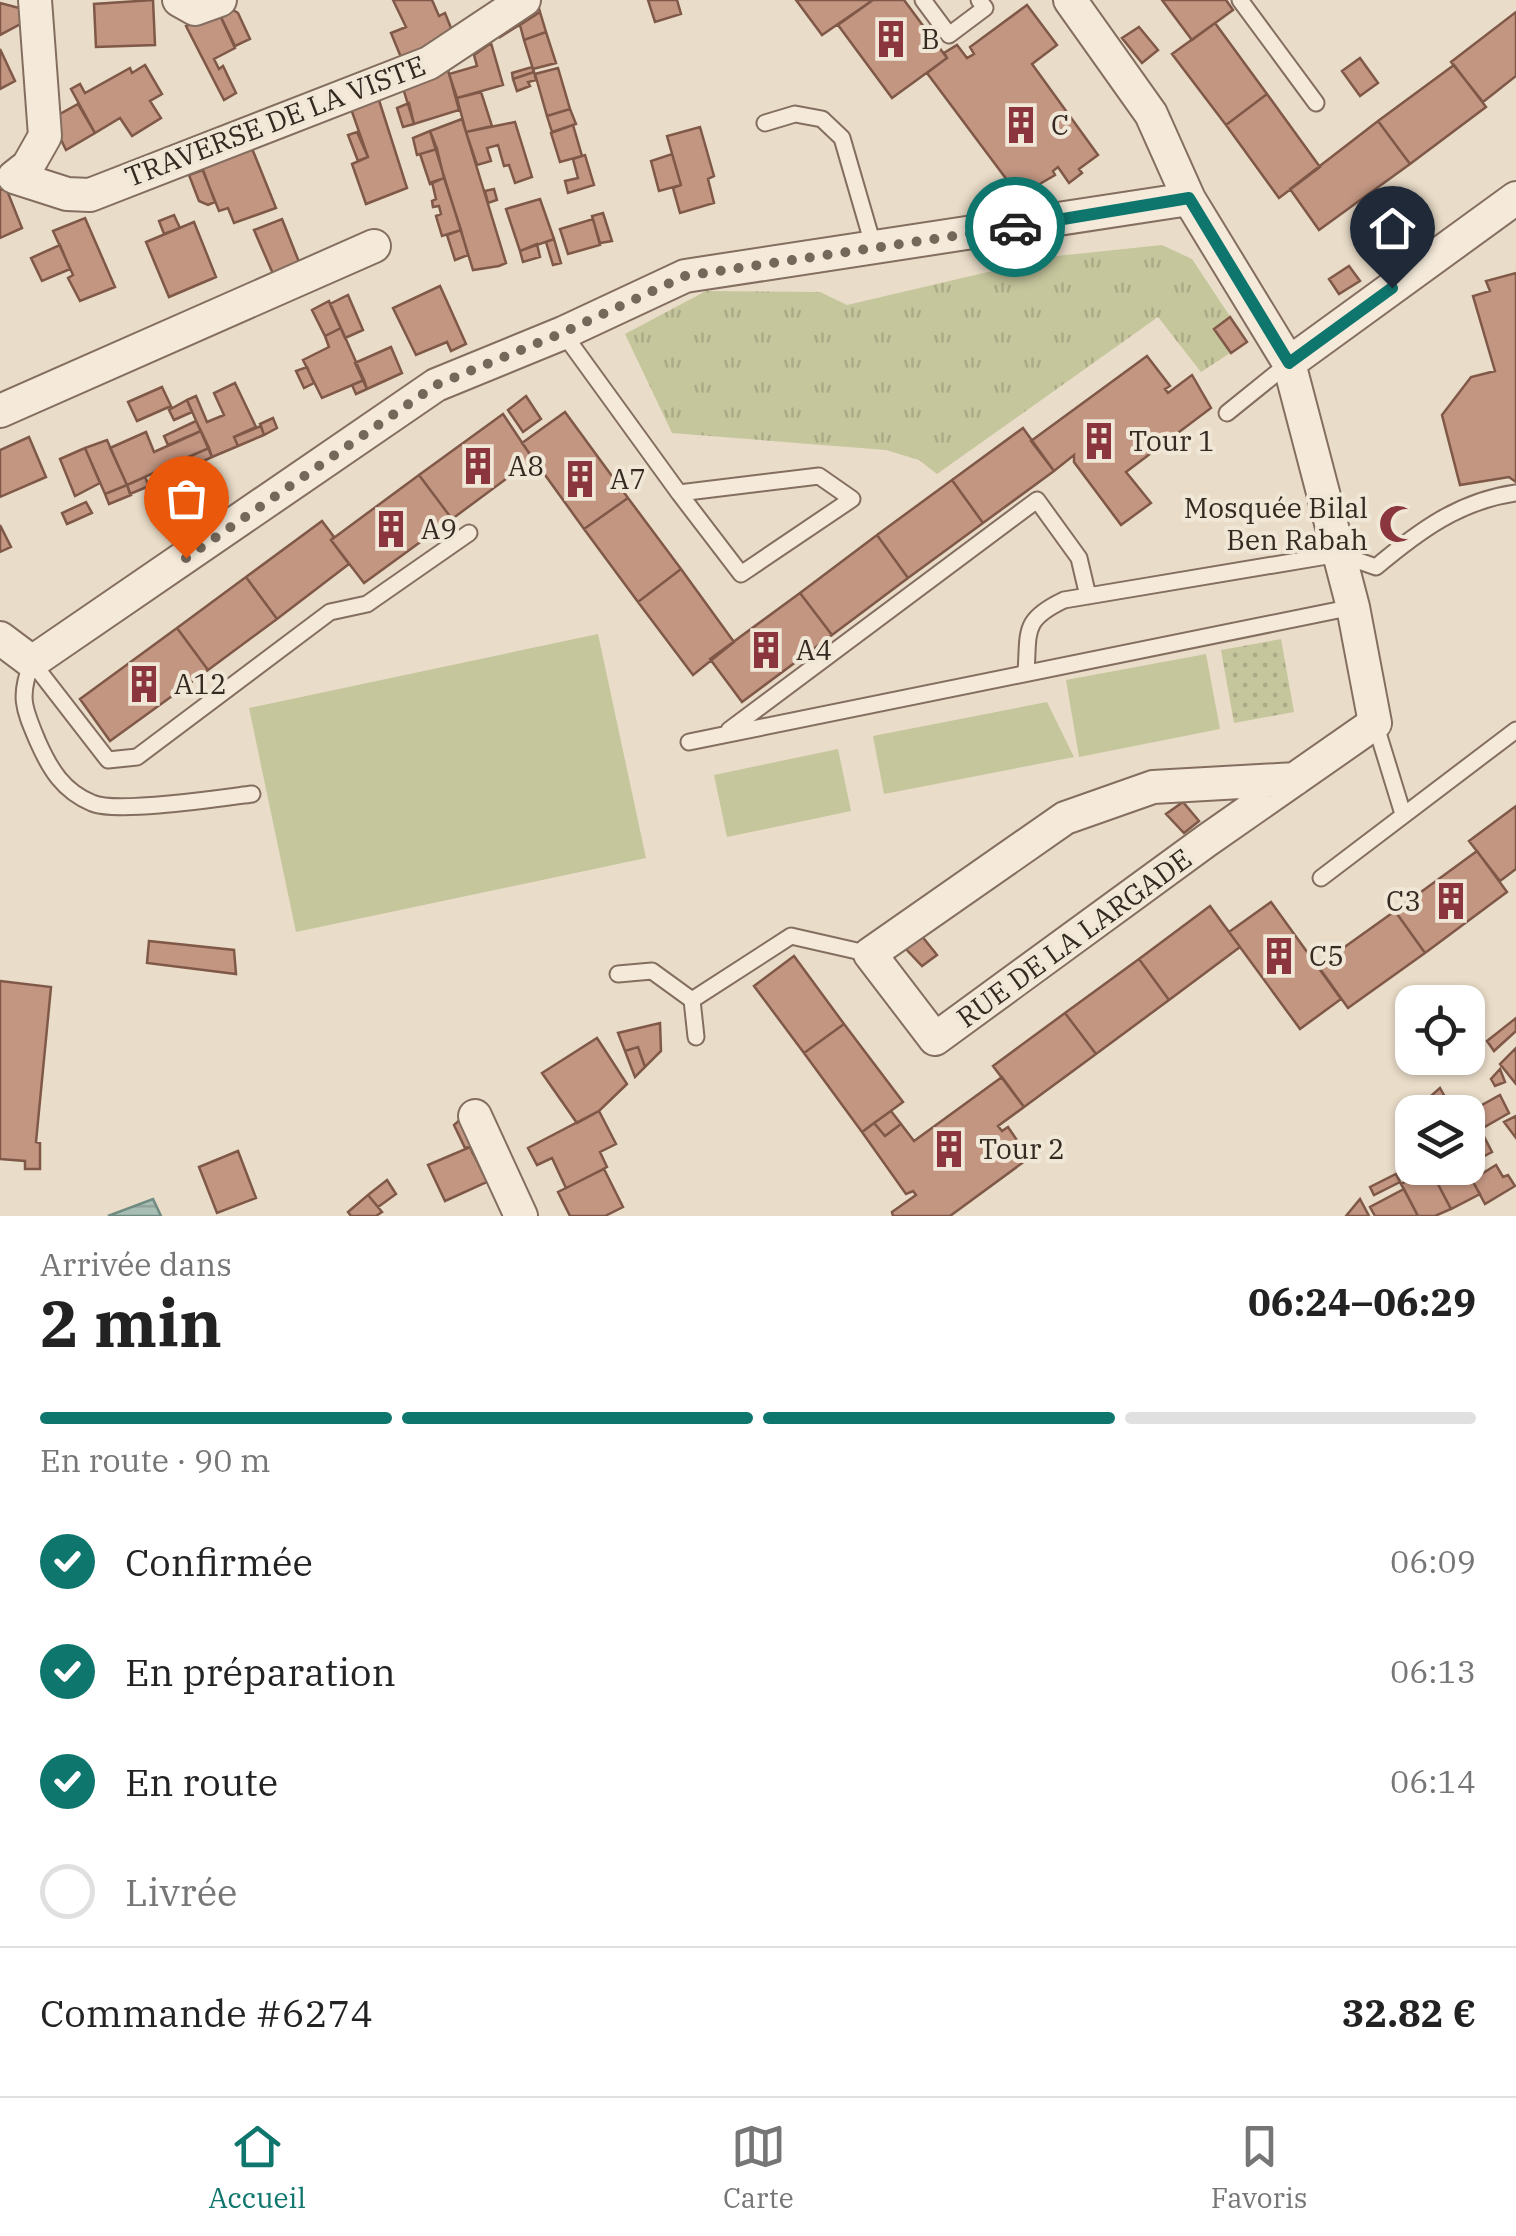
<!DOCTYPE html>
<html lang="fr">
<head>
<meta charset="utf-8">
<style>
	:root { --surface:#fff; --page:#f2f2f2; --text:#222; --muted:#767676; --line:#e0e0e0; --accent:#0f766e }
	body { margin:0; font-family:"IBM Plex Serif",serif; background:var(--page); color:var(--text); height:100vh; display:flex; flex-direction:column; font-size:38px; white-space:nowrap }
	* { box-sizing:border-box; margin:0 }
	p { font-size:32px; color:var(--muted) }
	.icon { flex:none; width:55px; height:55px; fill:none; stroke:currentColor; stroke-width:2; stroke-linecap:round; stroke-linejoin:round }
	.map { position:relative; height:1216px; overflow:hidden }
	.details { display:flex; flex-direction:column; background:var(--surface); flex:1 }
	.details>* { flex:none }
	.controls { position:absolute; left:1395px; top:985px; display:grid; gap:20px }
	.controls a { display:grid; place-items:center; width:90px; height:90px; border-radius:20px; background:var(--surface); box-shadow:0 2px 8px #0004; font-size:50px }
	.pin { position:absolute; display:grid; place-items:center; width:85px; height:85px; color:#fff; margin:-102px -42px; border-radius:50% 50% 50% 0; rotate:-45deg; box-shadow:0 0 10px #0007 }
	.pin .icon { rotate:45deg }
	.courier { position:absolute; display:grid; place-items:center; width:100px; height:100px; margin:-50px; border:8px solid #0f766e; border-radius:50%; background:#fff; color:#222; box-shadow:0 2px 12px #0007 }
	.head em { font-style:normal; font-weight:700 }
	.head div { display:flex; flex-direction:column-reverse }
	.head { display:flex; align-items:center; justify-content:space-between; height:170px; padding:0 40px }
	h1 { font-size:65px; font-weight:700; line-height:75px }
	.bar { display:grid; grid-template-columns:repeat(4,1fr); gap:15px 10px; align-content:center; height:120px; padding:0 40px }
	.bar i { height:12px; border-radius:8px; background:var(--line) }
	.bar .active { background:var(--accent) }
	.bar p { grid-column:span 4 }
	.line { display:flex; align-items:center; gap:25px; padding:0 40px; border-top:2px solid var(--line) }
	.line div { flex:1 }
	ol { padding:0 40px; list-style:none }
	li { display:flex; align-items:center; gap:30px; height:110px }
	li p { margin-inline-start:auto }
	li .icon { padding:10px; border-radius:50%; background:var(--accent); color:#fff; stroke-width:4 }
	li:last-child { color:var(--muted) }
	li i { width:55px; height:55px; border:5px solid var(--line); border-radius:50% }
	.tab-bar { display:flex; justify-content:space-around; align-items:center; height:140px; border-top:2px solid var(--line); background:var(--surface); font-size:28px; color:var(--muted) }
	.tab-bar a { display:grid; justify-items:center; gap:5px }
	.tab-bar .active { color:var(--accent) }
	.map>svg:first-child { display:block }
	.grass { fill:url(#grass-tufts) }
	.park { fill:url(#park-dots) }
	.pitch { fill:#c6c69d }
	.water { fill:url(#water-rules); stroke:#708b81; stroke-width:2.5 }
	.building { fill:#c39682; stroke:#7f5848; stroke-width:2.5 }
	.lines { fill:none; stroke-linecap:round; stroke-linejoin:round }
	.lane-casing { stroke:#836e5f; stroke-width:19 }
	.street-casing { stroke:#836e5f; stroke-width:36 }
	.lane { stroke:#f5eada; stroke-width:15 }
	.street { stroke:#f5eada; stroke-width:32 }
	.done { stroke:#74685b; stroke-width:10; stroke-dasharray:0 18 }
	.route { stroke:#0f766e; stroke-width:12 }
	.labels { text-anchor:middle; stroke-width:8; stroke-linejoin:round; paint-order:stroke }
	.poi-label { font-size:28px; fill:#352921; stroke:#f1e7d6; text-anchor:start }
	.street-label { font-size:28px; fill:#352921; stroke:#f1e7d6 }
</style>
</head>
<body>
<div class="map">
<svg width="1516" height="1216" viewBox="0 0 1516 1216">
	<defs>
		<pattern id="grass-tufts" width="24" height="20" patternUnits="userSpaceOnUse" patternTransform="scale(2.5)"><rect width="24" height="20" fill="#c6c69d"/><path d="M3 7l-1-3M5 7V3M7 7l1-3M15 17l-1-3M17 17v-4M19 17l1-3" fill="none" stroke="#abaa87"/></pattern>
		<pattern id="park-dots" width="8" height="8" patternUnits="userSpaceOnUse" patternTransform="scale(2.5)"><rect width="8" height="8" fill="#c6c69d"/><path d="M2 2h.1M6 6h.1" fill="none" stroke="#abaa87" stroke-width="1.8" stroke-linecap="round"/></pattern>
		<pattern id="water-rules" width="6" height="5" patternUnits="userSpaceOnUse" patternTransform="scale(2.5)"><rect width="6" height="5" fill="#a8beb5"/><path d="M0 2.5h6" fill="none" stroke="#91a39b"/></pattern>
	</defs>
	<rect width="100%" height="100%" fill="#e9dcc8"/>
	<path class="grass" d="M1162 245 1192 259 1247 342 1201 372 1158 317 937 474 919 460 886 450 672 433 625 334 706 291 820 292 847 305 1057 256Z"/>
	<path class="park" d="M1281 639 1294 712 1234 723 1221 650Z"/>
	<path class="pitch" d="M598 634 646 858 296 932 249 708Z
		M1206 654 1220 729 1079 757 1066 680Z
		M1047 702 1074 757 884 794 873 736Z
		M838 749 851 811 727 837 714 775Z"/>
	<path class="water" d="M153 1199 161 1216H108Z"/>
	<path class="building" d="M153 0 155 45 96 47 94 4Z
		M393 0H432L439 16 445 13 455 38 405 67 391 33 406 27Z
		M648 0H677L681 14 655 22Z
		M796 0H873L822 35Z
		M873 0H904L947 58 892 98 838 25Z
		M1162 0H1226L1233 10 1192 40Z
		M537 2 540 12 500 37 497 28Z
		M0 3 23 9 28 20 0 35Z
		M1027 5 1057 45 1032 64 1098 155 1079 169 1082 173 1069 183 1058 167 1053 171 1055 175 1019 196 927 73 947 58 944 53 957 45 967 58 974 54 970 47Z
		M227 6 238 13 250 39 235 46 218 11Z
		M218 11 235 48 214 59 219 69 223 66 236 93 224 100 186 26Z
		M540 12 546 32 524 40 520 25Z
		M1516 12V76L1483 102 1451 62Z
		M1215 23 1267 94 1226 125 1172 54Z
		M1139 27 1158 50 1142 63 1122 38Z
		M546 32 556 63 533 69 524 40Z
		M491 43 503 85 457 98 449 74 477 66 474 55Z
		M0 49 15 81 0 89Z
		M1360 58 1378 83 1360 96 1342 71Z
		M145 65 162 94 150 101 161 118 132 136 120 118 95 133 71 89 80 84 85 93 130 68 132 73Z
		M1454 65 1486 107 1410 164 1378 121Z
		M447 66 459 110 414 124 403 88Z
		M532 67 534 72 513 79 512 73Z
		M558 68 570 109 547 116 535 74Z
		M534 72 536 80 528 82 530 86 517 91 513 79Z
		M481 92 492 126 466 132 457 98Z
		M1267 94 1320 167 1279 198 1226 125Z
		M378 97 407 188 366 204 352 164 368 157 350 106Z
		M409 103 414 124 403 127 397 108Z
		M78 104 95 133 66 150 51 119Z
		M570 109 576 124 552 132 547 116Z
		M462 119 506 263 499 266 473 270 430 131Z
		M1378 121 1410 164 1319 230 1290 189Z
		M515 122 532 177 515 183 509 165 504 166 498 145 487 148 491 161 477 165 466 132Z
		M573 125 582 156 560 162 551 133Z
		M700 127 714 176 708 179 714 203 680 213 673 188 681 185 667 136Z
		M430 131 437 149 417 155 413 138Z
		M357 132 368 157 358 161 348 135Z
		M251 146 276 208 234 223 228 208 219 211 201 166Z
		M437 149 444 178 430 184 420 154Z
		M672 154 681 185 659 191 651 161Z
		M585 155 594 185 568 193 565 181 578 178 573 159Z
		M203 170 215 202 208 205 199 201 189 175Z
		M444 178 461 230 442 236 436 216 441 214 439 206 433 207 432 201 436 199 432 182Z
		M6 188 22 228 0 238V190Z
		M494 189 497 200 488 203 485 191Z
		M540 199 554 239 520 251 506 209Z
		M603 213 612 241 600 243 592 216Z
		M174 215 180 228 164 234 159 221Z
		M85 218 115 287 80 301 68 278 73 275 53 231Z
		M282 219 303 272 277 283 254 230Z
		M593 219 600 245 568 254 560 229Z
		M194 222 216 277 169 297 146 242Z
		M461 230 468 255 455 260 447 235Z
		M554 239 561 263 553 265 546 242Z
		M537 244 540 257 523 262 520 251Z
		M60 245 70 269 42 281 31 258Z
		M1349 266 1360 281 1339 294 1329 279Z
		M1516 273V482L1509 477 1460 485 1442 415 1471 377 1495 371 1473 296 1490 291 1486 281Z
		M440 286 466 344 451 351 447 342 416 355 393 308Z
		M348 295 363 330 345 338 330 304Z
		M329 301 341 328 325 336 312 310Z
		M1230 317 1247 342 1231 353 1214 329Z
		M341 328 364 380 322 398 303 360 329 347 325 336Z
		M391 347 402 373 367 389 355 363Z
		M1147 356 1170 386 1165 389 1168 393 1192 375 1211 408 1126 472 1151 503 1121 525 1074 462V455L1054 471 1031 441Z
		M307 367 314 383 304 388 296 371Z
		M364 380 367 389 356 394 352 385Z
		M235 383 256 427 234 437 238 446 212 457 187 400 196 396 207 422 224 415 214 393Z
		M162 387 171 406 137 421 128 402Z
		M526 396 541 419 523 432 508 410Z
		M187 400 192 412 174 420 169 410Z
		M565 412 628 498 584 529 522 443Z
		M503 414 533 459 452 519 419 475Z
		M273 418 277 428 264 435 260 424Z
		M196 421 201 431 168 445 164 436Z
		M261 426 264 435 238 446 234 437Z
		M1023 428 1054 471 983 523 952 480Z
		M201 431 209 448 127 485 110 448 146 432 154 452Z
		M29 437 46 477 0 497V450Z
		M107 440 127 485 105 494 85 448Z
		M85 448 100 483 75 496 60 459Z
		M209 448 212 457 176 474 172 464Z
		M419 475 452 519 364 583 331 540Z
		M145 477 149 486 130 494 127 485Z
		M952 480 983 523 908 578 877 535Z
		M127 485 131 495 109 504 105 494Z
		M628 498 681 569 638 602 584 529Z
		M86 502 92 513 67 524 62 513Z
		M322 521 334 537 331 540 349 564 277 619 246 577Z
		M0 525 11 547 0 552Z
		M877 535 908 578 832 635 800 593Z
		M681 569 734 642 693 675 638 602Z
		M246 577 277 619 208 670 177 628Z
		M800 593 832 635 742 702 710 659Z
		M177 628 208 670 110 741 80 699Z
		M1183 802 1199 821 1184 833 1166 814Z
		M1516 806V869L1500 881 1469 841Z
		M1477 851 1507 892 1425 953 1395 911Z
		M1271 902 1341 999 1300 1029 1229 932Z
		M1210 906 1240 947 1169 1000 1139 959Z
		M1395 911 1425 953 1348 1008 1318 966Z
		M921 935 937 955 922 966 904 947Z
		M149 941 234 950 236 974 147 963Z
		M794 956 844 1024 804 1053 754 986Z
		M1139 959 1169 1000 1096 1054 1065 1013Z
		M0 981 51 987 36 1142 40 1143V1169H25V1161L0 1159Z
		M1065 1013 1096 1054 1024 1107 993 1066Z
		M1516 1018V1031L1494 1051 1487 1041Z
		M660 1023 661 1051 645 1067 638 1047 625 1051 618 1033Z
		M844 1024 903 1102 862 1132 804 1053Z
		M597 1038 627 1084 599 1111 577 1123 542 1073Z
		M638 1047 645 1067 635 1077 625 1051Z
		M1516 1048V1084L1500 1064Z
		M1500 1069 1505 1082 1495 1086 1491 1079Z
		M1002 1077 1024 1107 998 1126 1002 1131 1008 1127 1029 1158 950 1216H893L892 1212 916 1195 913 1191 906 1194 862 1132 874 1123 885 1136 901 1124 914 1141Z
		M1440 1088 1453 1111 1454 1112H1441L1432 1095Z
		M1500 1095 1509 1113 1481 1129 1471 1111Z
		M1467 1104 1492 1152 1469 1164 1468 1112 1453 1111Z
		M599 1111 616 1144 600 1152 607 1167 566 1188 552 1158 537 1165 528 1148Z
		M891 1111 901 1124 885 1136 874 1123Z
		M1516 1116V1138L1504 1122Z
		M462 1118 483 1150 473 1154 470 1147 465 1148 454 1125Z
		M470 1147 487 1182 445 1201 428 1165Z
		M238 1151 256 1198 217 1213 199 1167Z
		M1496 1165 1503 1177 1508 1175 1515 1186 1485 1204 1472 1180Z
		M1465 1168 1480 1194 1451 1209 1430 1169Z
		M604 1169 623 1207 605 1216H570L558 1192Z
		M1430 1169 1451 1209 1435 1216H1418L1401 1184Z
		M1396 1174 1400 1182 1374 1195 1370 1187Z
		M387 1180 396 1194 378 1207 368 1195Z
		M1404 1189 1418 1216H1375L1370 1207Z
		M368 1195 382 1212 376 1216H351L348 1212Z
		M1360 1199 1369 1216H1346Z"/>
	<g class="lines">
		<g class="lane-casing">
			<path id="lane" d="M923 0 949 35 985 8 979 0
				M1240 0 1316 103
				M765 123 795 114 822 119 842 138 874 248
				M563 333 679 493 819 476 852 499 741 574 679 493
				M1227 413 1289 363
				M1026 672C1029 631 1022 620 1064 600L1339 554 1376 567C1419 531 1459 501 1516 493
				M1375 723 1403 814
				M729 730 1037 500 1079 558 1088 596
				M689 742 1353 607
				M252 794C221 798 116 814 92 803 63 791 50 769 38 742 24 709 18 697 32 662L108 760 137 757 330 612 367 604 469 533
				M1321 878 1516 730
				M618 974 652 971 692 1000
				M696 1037 692 1000 791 936 870 954"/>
		</g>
		<g class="street-casing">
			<path id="street" d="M35 0 45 136 28 166 14 177 67 194 90 195 429 63 524 0
				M179 0 195 9 220 0
				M1070 0 1151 114 1189 199 1289 363 1353 607 1375 723 1206 841 935 1039 870 954 1065 818 1153 787 1295 779
				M1289 363 1516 198
				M0 411 374 246
				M0 638 32 662 436 385 563 333 685 276 1189 199
				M475 1116 521 1216"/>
		</g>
		<use href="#lane" class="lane"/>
		<use href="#street" class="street"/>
	</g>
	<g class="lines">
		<path class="done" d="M186 558 436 385 562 333 685 276 1015 227"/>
		<path class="route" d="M1015 227 1189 198 1289 363 1392 288"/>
	</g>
	<defs>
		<g id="building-bare" transform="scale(3)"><path d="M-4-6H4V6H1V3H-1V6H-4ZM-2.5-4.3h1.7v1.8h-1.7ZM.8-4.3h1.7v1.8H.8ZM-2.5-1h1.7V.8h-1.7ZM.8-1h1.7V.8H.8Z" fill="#8b363f" stroke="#f1e7d6" stroke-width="2.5" paint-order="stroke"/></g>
		<g id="mosque-bare" transform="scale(3)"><path d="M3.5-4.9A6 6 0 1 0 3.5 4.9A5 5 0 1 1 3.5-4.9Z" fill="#8b363f" stroke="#f1e7d6" stroke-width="2.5" paint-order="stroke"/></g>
	</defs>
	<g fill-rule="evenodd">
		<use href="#building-bare" x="891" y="39"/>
		<use href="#building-bare" x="1021" y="125"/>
		<use href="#building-bare" x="1099" y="441"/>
		<use href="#building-bare" x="478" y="466"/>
		<use href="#building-bare" x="580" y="479"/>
		<use href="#mosque-bare" x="1398" y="524"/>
		<use href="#building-bare" x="391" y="529"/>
		<use href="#building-bare" x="766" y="650"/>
		<use href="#building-bare" x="144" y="684"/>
		<use href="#building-bare" x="1451" y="901"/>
		<use href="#building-bare" x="1279" y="956"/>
		<use href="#building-bare" x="949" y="1149"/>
	</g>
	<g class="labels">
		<g class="poi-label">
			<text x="921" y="49">B</text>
			<text x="1051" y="135">C</text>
			<text x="1129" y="451">Tour 1</text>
			<text x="508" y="476">A8</text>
			<text x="610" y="489">A7</text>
			<text x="1368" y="518" text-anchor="end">Mosquée Bilal<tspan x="1368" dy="32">Ben Rabah</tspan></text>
			<text x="421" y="539">A9</text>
			<text x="796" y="660">A4</text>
			<text x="174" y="694">A12</text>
			<text x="1421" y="911" text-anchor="end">C3</text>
			<text x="1309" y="966">C5</text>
			<text x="979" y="1159">Tour 2</text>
		</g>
		<g class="street-label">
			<text transform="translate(275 121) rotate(-21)" y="10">TRAVERSE DE LA VISTE</text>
			<text transform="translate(1074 938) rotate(-36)" y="10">RUE DE LA LARGADE</text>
		</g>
	</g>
</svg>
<div class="controls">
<a><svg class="icon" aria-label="locate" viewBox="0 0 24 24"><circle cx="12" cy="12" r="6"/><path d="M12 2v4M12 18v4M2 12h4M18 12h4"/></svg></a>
<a><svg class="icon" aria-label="layers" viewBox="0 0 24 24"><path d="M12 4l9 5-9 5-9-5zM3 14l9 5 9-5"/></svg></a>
</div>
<div class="pin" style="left:186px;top:558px;background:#ea580c"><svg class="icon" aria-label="bag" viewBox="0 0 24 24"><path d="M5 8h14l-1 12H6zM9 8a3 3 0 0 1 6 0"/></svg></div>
<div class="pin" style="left:1392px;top:288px;background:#1f2937"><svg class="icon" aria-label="home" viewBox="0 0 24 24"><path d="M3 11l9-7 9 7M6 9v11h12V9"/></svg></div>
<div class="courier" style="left:1015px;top:227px"><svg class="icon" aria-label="car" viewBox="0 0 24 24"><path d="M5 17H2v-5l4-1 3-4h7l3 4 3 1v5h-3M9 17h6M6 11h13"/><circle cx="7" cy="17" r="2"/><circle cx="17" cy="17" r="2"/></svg></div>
</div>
<section class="details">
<div class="head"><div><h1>2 min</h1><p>Arrivée dans</p></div><em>06:24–06:29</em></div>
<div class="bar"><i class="active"></i><i class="active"></i><i class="active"></i><i></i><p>En route · 90 m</p></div>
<ol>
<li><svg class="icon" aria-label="check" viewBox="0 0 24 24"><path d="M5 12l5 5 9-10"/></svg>Confirmée<p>06:09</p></li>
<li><svg class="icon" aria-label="check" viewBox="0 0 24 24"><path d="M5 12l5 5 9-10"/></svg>En préparation<p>06:13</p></li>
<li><svg class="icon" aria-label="check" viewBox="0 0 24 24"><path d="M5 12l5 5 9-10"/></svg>En route<p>06:14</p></li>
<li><i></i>Livrée</li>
</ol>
<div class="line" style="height:130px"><div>Commande #6274</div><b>32.82 €</b></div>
</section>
<nav class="tab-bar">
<a class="active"><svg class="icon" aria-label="home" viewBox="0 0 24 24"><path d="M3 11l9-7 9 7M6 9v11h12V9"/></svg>Accueil</a>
<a><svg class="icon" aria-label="map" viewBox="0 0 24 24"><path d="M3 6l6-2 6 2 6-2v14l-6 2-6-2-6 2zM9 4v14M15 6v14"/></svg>Carte</a>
<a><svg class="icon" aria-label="saved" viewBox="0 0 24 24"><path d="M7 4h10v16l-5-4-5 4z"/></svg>Favoris</a>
</nav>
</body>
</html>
